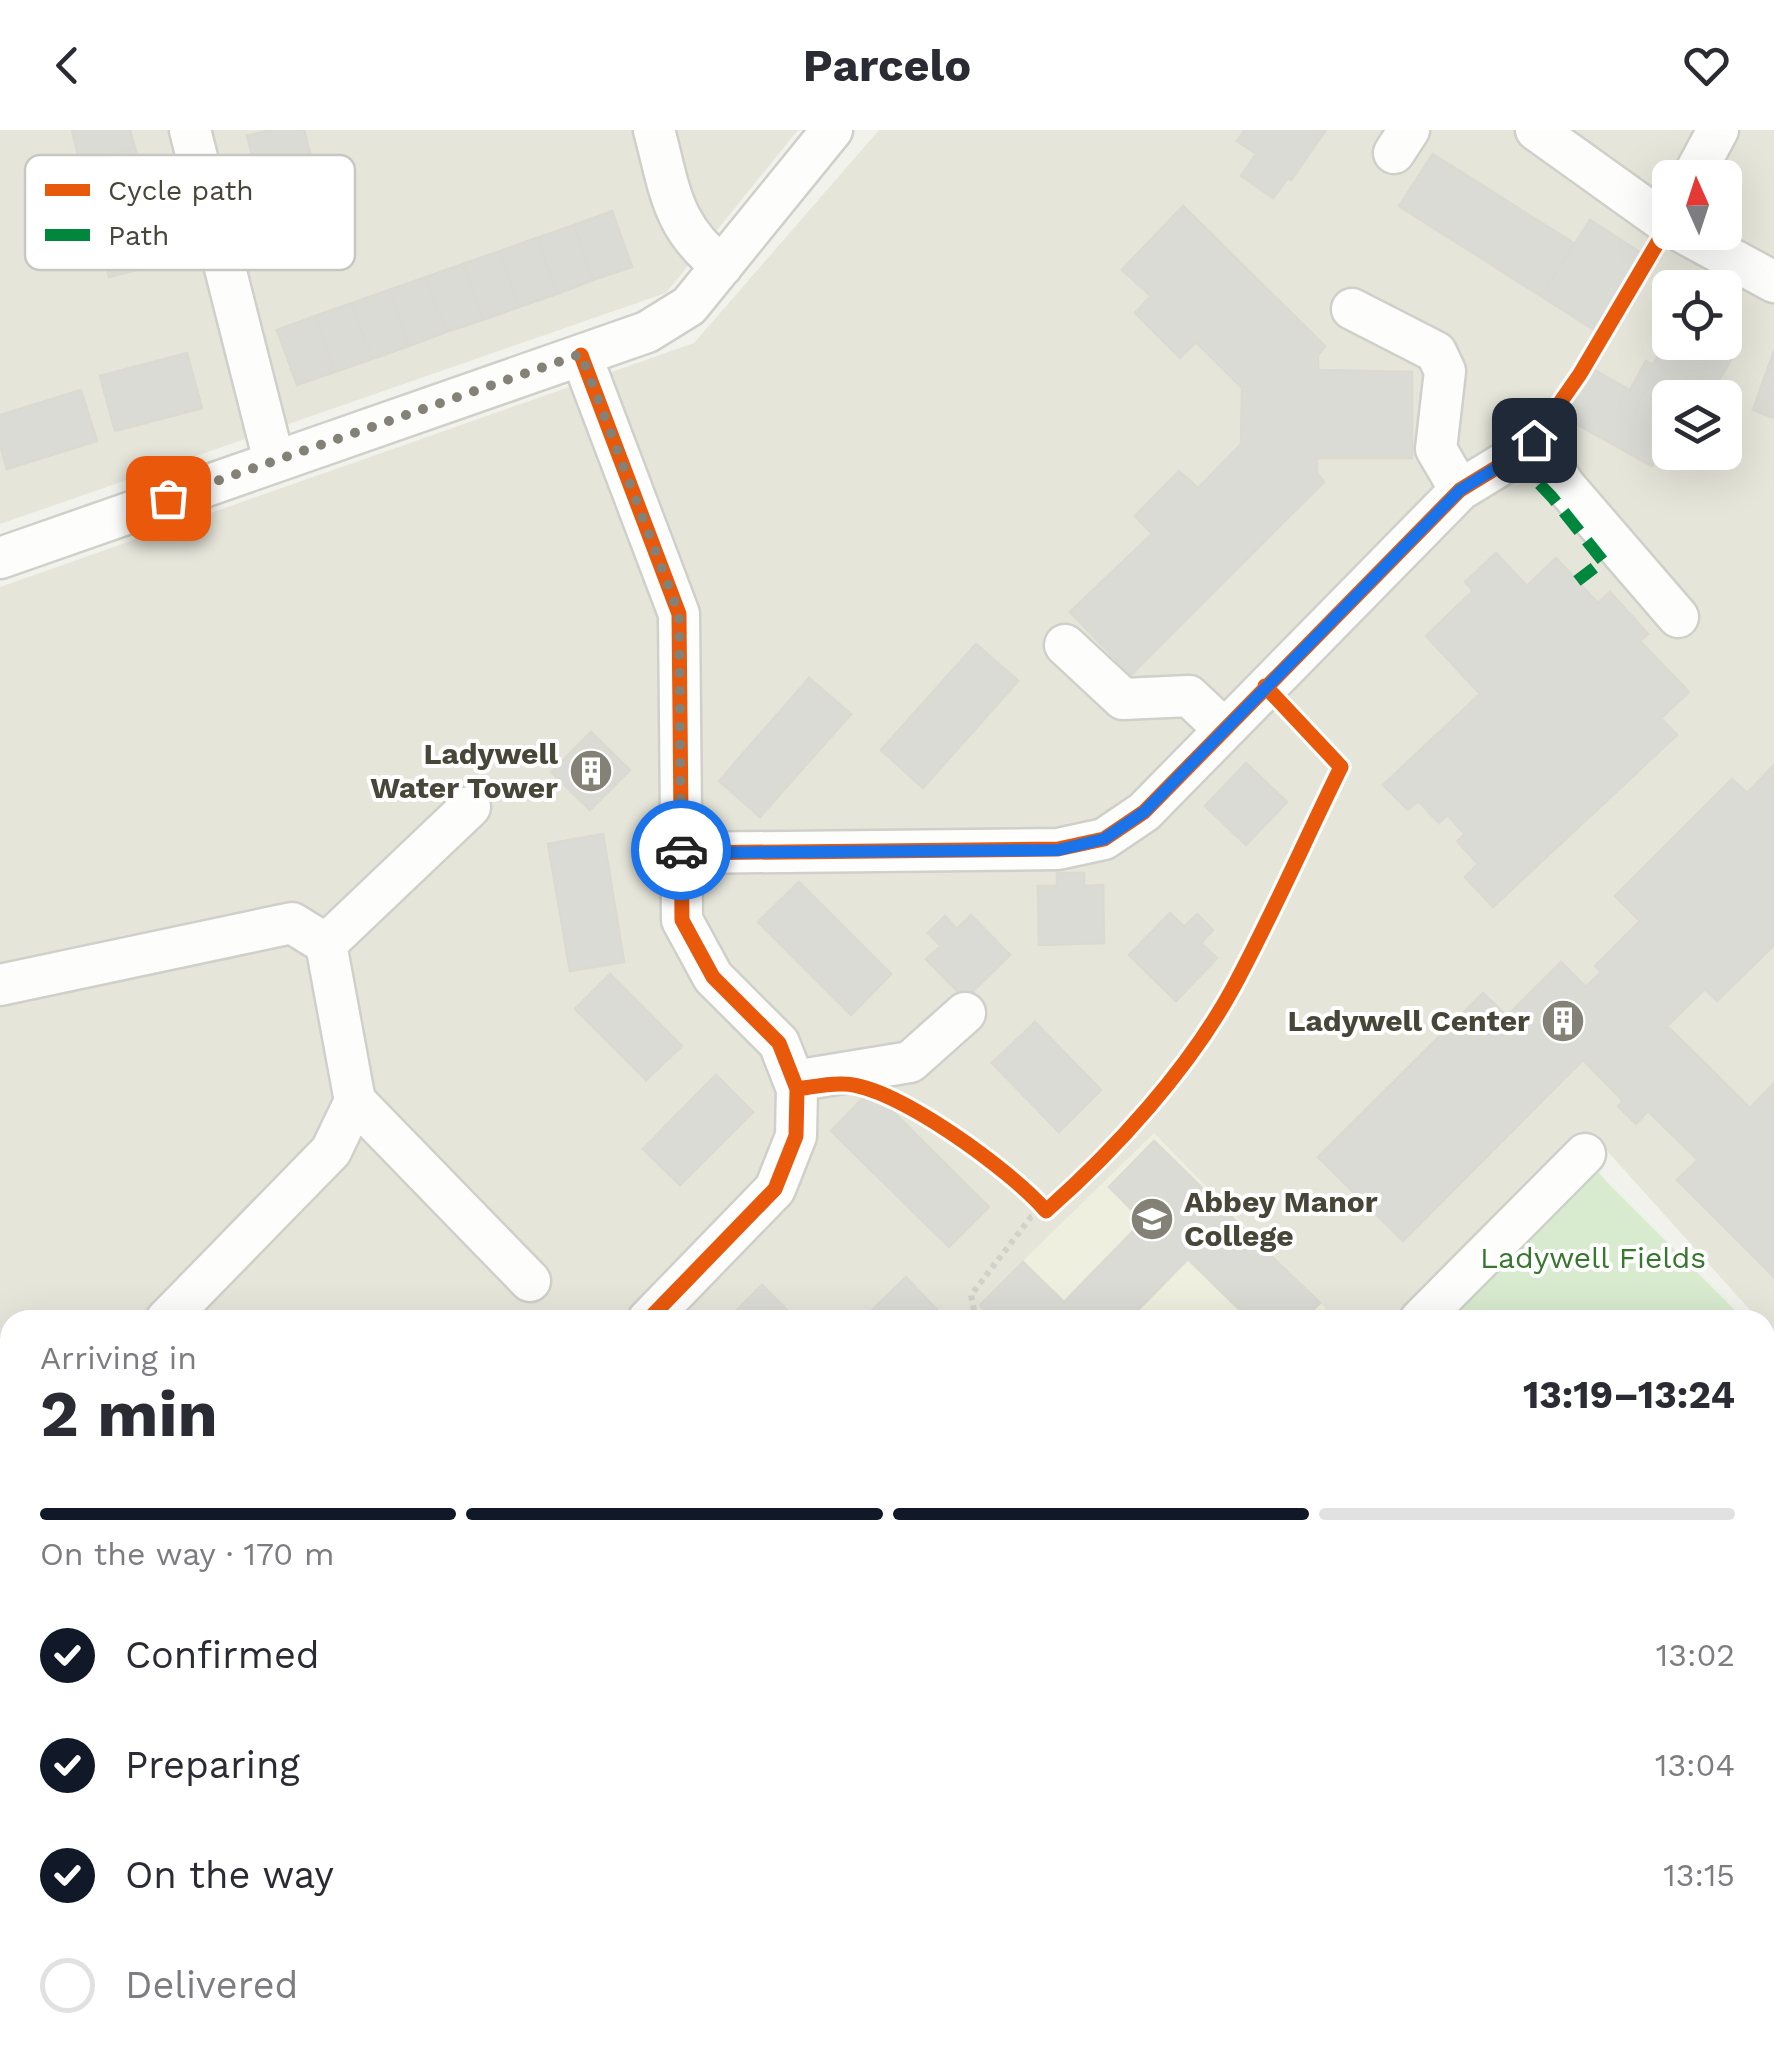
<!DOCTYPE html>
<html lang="en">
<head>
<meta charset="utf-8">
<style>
	:root { --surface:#fff; --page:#f7f7f7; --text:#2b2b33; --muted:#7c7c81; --line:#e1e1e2; --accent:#111827 }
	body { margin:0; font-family:"Work Sans",sans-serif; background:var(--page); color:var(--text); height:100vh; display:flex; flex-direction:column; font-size:38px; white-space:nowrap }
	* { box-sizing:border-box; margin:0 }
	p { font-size:32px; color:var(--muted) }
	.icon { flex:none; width:55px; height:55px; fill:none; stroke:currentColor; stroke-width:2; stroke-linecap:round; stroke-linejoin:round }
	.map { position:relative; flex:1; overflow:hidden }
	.sheet { position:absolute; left:0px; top:1180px; width:1775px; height:752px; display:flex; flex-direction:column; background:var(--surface); border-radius:30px 30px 0 0; box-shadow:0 10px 40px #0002 }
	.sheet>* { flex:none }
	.needle { width:65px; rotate:357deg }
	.controls { position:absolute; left:1652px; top:30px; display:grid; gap:20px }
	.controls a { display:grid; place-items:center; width:90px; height:90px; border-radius:15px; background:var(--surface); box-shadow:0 10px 40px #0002; font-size:50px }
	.pin { position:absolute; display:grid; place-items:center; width:85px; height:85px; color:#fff; margin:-42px; border-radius:20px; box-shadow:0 5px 15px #0006 }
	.courier { position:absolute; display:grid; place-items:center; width:100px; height:100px; margin:-50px; border:8px solid #1a73e8; border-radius:50%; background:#fff; color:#222; box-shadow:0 2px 12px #0007 }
	.overview em { font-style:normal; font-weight:700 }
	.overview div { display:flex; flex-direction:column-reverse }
	.overview { display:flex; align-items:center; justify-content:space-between; height:170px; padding:0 40px }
	h1 { font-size:65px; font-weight:700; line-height:75px }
	.bar { display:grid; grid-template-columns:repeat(4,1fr); gap:15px 10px; align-content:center; height:120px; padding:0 40px }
	.bar i { height:12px; border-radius:8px; background:var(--line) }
	.bar .current { background:var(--accent) }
	.bar p { grid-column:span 4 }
	ol { padding:0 40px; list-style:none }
	li { display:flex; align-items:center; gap:30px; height:110px }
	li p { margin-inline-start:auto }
	li .icon { padding:10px; border-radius:50%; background:var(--accent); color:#fff; stroke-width:4 }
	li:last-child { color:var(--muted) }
	li i { width:55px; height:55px; border:5px solid var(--line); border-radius:50% }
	header { display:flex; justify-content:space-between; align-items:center; height:130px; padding:0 40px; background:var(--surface); font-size:45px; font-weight:700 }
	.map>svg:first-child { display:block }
	.residential { fill:#e5e5da; fill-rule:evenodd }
	.education { fill:#efefdf }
	.green { fill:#d8ebce }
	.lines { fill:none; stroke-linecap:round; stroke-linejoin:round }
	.river { stroke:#c0cfed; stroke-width:72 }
	.building { fill:#dbdbd5; stroke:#dad9d2; stroke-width:2.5 }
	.minor-casing { stroke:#d0d0ca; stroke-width:45 }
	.path { stroke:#d2d2cb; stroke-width:6; stroke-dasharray:5 5; stroke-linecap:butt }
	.minor { stroke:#fdfdfc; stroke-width:40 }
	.quiet { stroke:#00873e; stroke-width:12; stroke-dasharray:25 12; stroke-linecap:butt }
	.cycleway-casing { stroke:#fff; stroke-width:21 }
	.cycleway { stroke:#e8590c; stroke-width:15 }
	.done { stroke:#848277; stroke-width:10; stroke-dasharray:0 18 }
	.route { stroke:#1a73e8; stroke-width:12 }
	.labels { text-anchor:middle; stroke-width:8; stroke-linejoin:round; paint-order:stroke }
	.poi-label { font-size:30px; font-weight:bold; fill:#484638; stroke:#fff; text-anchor:end }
	.park-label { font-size:30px; fill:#37772e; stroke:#fff }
	.key { fill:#fff; stroke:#c8c8c3; stroke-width:2.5 }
	.key-label { font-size:28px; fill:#484638 }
</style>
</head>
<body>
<header><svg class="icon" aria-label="back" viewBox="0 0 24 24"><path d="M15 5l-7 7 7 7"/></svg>Parcelo<svg class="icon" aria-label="heart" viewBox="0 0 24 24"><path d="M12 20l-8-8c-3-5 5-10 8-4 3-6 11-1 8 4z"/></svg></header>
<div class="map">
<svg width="1774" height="1931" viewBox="0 0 1774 1931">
	<rect width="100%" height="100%" fill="#f2f2ec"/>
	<path class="residential" d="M0 0H798L666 163 0 394Z
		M879 0H1774V1207L1765 1197V1190H1759L1591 1003 1404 1190H10V1818L0 1810V457L694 213ZM1670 48H1725V102H1670ZM1670 158H1725V212H1670ZM1670 268H1725V322H1670Z
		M757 1922V1931H147L136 1923Z"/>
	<path class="education" d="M1154 1003 1326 1178 1314 1190H992L978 1175Z"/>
	<path class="green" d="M1594 1037 1606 1051 1745 1190H1448Z
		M1765 1216 1772 1224 1770 1275 1774 1283V1931H773L775 1922H1765Z"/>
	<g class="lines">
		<path class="river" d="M1765 1683 1774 1670
			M1556 1931 1562 1922"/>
	</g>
	<path class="building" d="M72 0H130L135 18 80 33Z
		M270 0H304L312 30 257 44 247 6Z
		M1245 0H1326L1291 50 1288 48 1273 68 1241 46 1256 24 1237 11Z
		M135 18 145 57 89 70 80 33Z
		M1433 24 1575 114 1541 166 1399 76Z
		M1183 76 1325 216 1318 225V240L1412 242V328H1317V343L1324 352 1131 545 1070 482 1152 404 1135 386 1179 341 1198 358 1241 314 1242 258 1196 212 1180 228 1135 183 1151 166 1122 140Z
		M612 81 632 137 593 150 574 95Z
		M1590 90 1644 125 1596 201 1541 166Z
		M154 95 164 133 109 147 99 109Z
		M574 95 593 150 557 164 537 108Z
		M537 108 557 164 519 177 500 121Z
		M500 121 519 177 483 190 463 134Z
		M463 134 483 190 446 202 426 147Z
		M426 147 446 202 409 216 389 160Z
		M389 160 409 216 372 229 352 173Z
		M352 173 372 229 335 242 315 186Z
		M315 186 335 242 297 255 277 200Z
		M1670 204V212H1714L1734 224 1712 263 1697 255 1690 268H1670V304L1652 336 1562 286 1589 237 1630 260 1646 231 1653 235Z
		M1774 221V288L1753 280Z
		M187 223 202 278 115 301 100 246Z
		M81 260 97 311 7 339 0 315V285Z
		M1496 423 1527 456 1556 428 1598 473 1610 462 1648 504 1640 511 1689 562 1661 588 1677 605 1493 777 1465 747 1478 734 1457 711 1465 704 1447 685 1439 693 1418 671 1408 680 1383 655 1480 564 1426 506 1473 461 1465 452Z
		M976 514 1018 551 923 658 881 620Z
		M809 548 851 584 760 687 719 651Z
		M591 602 630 640 590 680 551 642Z
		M1246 633 1287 672 1246 715 1205 676Z
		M1774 635V815L1717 871 1705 859 1667 896 1750 978 1774 953V1147L1677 1050 1698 1030 1648 981 1636 994 1618 976 1623 971 1583 930 1403 1111 1318 1027 1483 863 1507 886 1561 832 1586 857 1601 842 1595 836 1640 791 1615 766 1732 649 1747 663Z
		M603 704 624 832 570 841 548 714Z
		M1057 743H1084V756L1103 755 1104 813 1039 815 1038 756H1057Z
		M799 752 891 844 851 885 758 792Z
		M1170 783 1184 797 1197 784 1213 800 1201 813 1217 828 1176 871 1129 825Z
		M971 785 1010 825 965 869 926 829 941 816 928 803 945 786 957 799Z
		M610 844 682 916 646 950 575 879Z
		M1035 892 1101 960 1059 1002 992 933Z
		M716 945 753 982 680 1055 643 1019Z
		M871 960 989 1077 949 1117 831 1001Z
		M1154 1011 1320 1173 1303 1190H1237L1243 1183 1188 1129 1128 1190H994L980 1175 1023 1132 1064 1172 1143 1091 1109 1057Z
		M906 1147 943 1186 940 1190H862Z
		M762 1155 797 1190H727Z
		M134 1922H237V1931H134Z
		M300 1926H355V1931H300Z"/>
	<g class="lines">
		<g class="minor-casing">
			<path id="minor" d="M190 0 274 331
				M654 0C670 59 671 97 722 136
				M1536 0 1670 96
				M1394 23 1409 0
				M1692 48 1718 0
				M1682 102 1774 152
				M1352 179 1436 222 1445 241 1436 319 1460 360
				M581 225 679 484 682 790 713 847 779 913 797 959 796 1006 775 1059 648 1190
				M0 428 647 202 689 176 832 0
				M1065 515 1123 569 1189 566 1224 599
				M681 723 1058 719 1104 709 1144 682 1460 360 1514 327 1534 310 1565 356 1678 487
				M326 814 470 677
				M0 855 292 793 326 814 355 971 331 1021 166 1190
				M794 951 910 932 965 883
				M355 971 530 1151
				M1420 1190 1585 1024
				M0 1360 10 1350
				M667 1922 676 1931
				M560 1931 568 1922
				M710 1931 722 1922"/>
		</g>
		<path class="path" d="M976 1190 971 1165 1031 1087 1046 1081
			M1765 1462 1774 1457
			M1765 1549H1774
			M1765 1780 1774 1777
			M1092 1922 1096 1931
			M864 1931 868 1922
			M1424 1931 1428 1922
			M1590 1931 1595 1922"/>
		<use href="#minor" class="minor"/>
		<path class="quiet" d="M1514 327 1552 367 1603 431 1577 451"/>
		<g class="cycleway-casing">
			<path id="cycleway" d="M581 225 679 484 682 790 713 847 779 913 797 959 796 1006 775 1059 648 1190
				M681 723 1058 719 1104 709 1144 682 1460 360 1514 327 1534 310 1580 244 1668 95
				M797 959C812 957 829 953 844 954 895 955 1013 1042 1046 1081 1115 1020 1189 939 1233 858 1272 786 1305 710 1341 637L1265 556"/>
		</g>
		<use href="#cycleway" class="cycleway"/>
	</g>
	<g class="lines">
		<path class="done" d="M168 368 581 224 679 484 681 720"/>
		<path class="route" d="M681 720V723L1058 720 1104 709 1144 682 1460 360 1514 327 1534 310"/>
	</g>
	<defs>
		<g id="building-disc" transform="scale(2.25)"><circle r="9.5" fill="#848277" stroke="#fff"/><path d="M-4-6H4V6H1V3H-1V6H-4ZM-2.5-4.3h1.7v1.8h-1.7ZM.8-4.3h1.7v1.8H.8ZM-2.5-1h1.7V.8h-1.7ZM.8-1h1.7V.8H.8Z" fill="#fff"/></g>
		<g id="school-disc" transform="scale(2.25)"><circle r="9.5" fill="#848277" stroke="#fff"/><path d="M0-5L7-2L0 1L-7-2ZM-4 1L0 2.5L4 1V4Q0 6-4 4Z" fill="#fff"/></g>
	</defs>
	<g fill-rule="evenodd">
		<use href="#building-disc" x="591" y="641"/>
		<use href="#building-disc" x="1563" y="891"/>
		<use href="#school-disc" x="1152" y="1089"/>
	</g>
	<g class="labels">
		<g class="poi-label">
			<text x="558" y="634">Ladywell<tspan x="558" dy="34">Water Tower</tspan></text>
			<text x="1530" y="901">Ladywell Center</text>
			<text x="1184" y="1082" text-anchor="start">Abbey Manor<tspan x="1184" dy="34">College</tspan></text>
		</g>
		<g class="park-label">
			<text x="1593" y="1138">Ladywell Fields</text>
		</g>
	</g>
	<rect x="25" y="25" width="330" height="115" rx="15" class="key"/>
	<rect x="45" y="54" width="45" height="12" fill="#e8590c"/>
	<rect x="45" y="99" width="45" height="12" fill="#00873e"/>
	<g class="key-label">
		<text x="108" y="70">Cycle path</text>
		<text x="108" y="115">Path</text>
	</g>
</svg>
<div class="controls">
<a><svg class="needle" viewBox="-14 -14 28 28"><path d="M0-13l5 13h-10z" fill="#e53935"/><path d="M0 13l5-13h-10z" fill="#7c7c81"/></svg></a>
<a><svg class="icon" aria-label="locate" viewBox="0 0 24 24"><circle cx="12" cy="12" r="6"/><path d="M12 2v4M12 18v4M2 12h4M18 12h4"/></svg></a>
<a><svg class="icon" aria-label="layers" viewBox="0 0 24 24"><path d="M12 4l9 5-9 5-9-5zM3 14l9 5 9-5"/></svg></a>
</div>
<div class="pin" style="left:168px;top:368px;background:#ea580c"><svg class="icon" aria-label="bag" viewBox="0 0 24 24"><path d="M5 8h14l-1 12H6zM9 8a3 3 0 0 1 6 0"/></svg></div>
<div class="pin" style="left:1534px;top:310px;background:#1f2937"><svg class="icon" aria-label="home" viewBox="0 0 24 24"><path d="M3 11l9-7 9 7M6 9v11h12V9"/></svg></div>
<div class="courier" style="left:681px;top:720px"><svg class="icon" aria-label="car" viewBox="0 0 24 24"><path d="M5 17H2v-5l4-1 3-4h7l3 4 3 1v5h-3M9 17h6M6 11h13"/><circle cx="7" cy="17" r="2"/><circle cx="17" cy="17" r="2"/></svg></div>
<section class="sheet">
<div class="overview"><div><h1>2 min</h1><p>Arriving in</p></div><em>13:19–13:24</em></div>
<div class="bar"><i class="current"></i><i class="current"></i><i class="current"></i><i></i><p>On the way · 170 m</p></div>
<ol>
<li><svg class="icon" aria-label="check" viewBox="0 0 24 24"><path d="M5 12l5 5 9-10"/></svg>Confirmed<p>13:02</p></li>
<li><svg class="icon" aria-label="check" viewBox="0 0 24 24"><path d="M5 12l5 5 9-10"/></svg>Preparing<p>13:04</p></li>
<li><svg class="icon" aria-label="check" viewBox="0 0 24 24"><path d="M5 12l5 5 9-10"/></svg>On the way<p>13:15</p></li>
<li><i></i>Delivered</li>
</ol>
</section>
</div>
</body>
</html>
